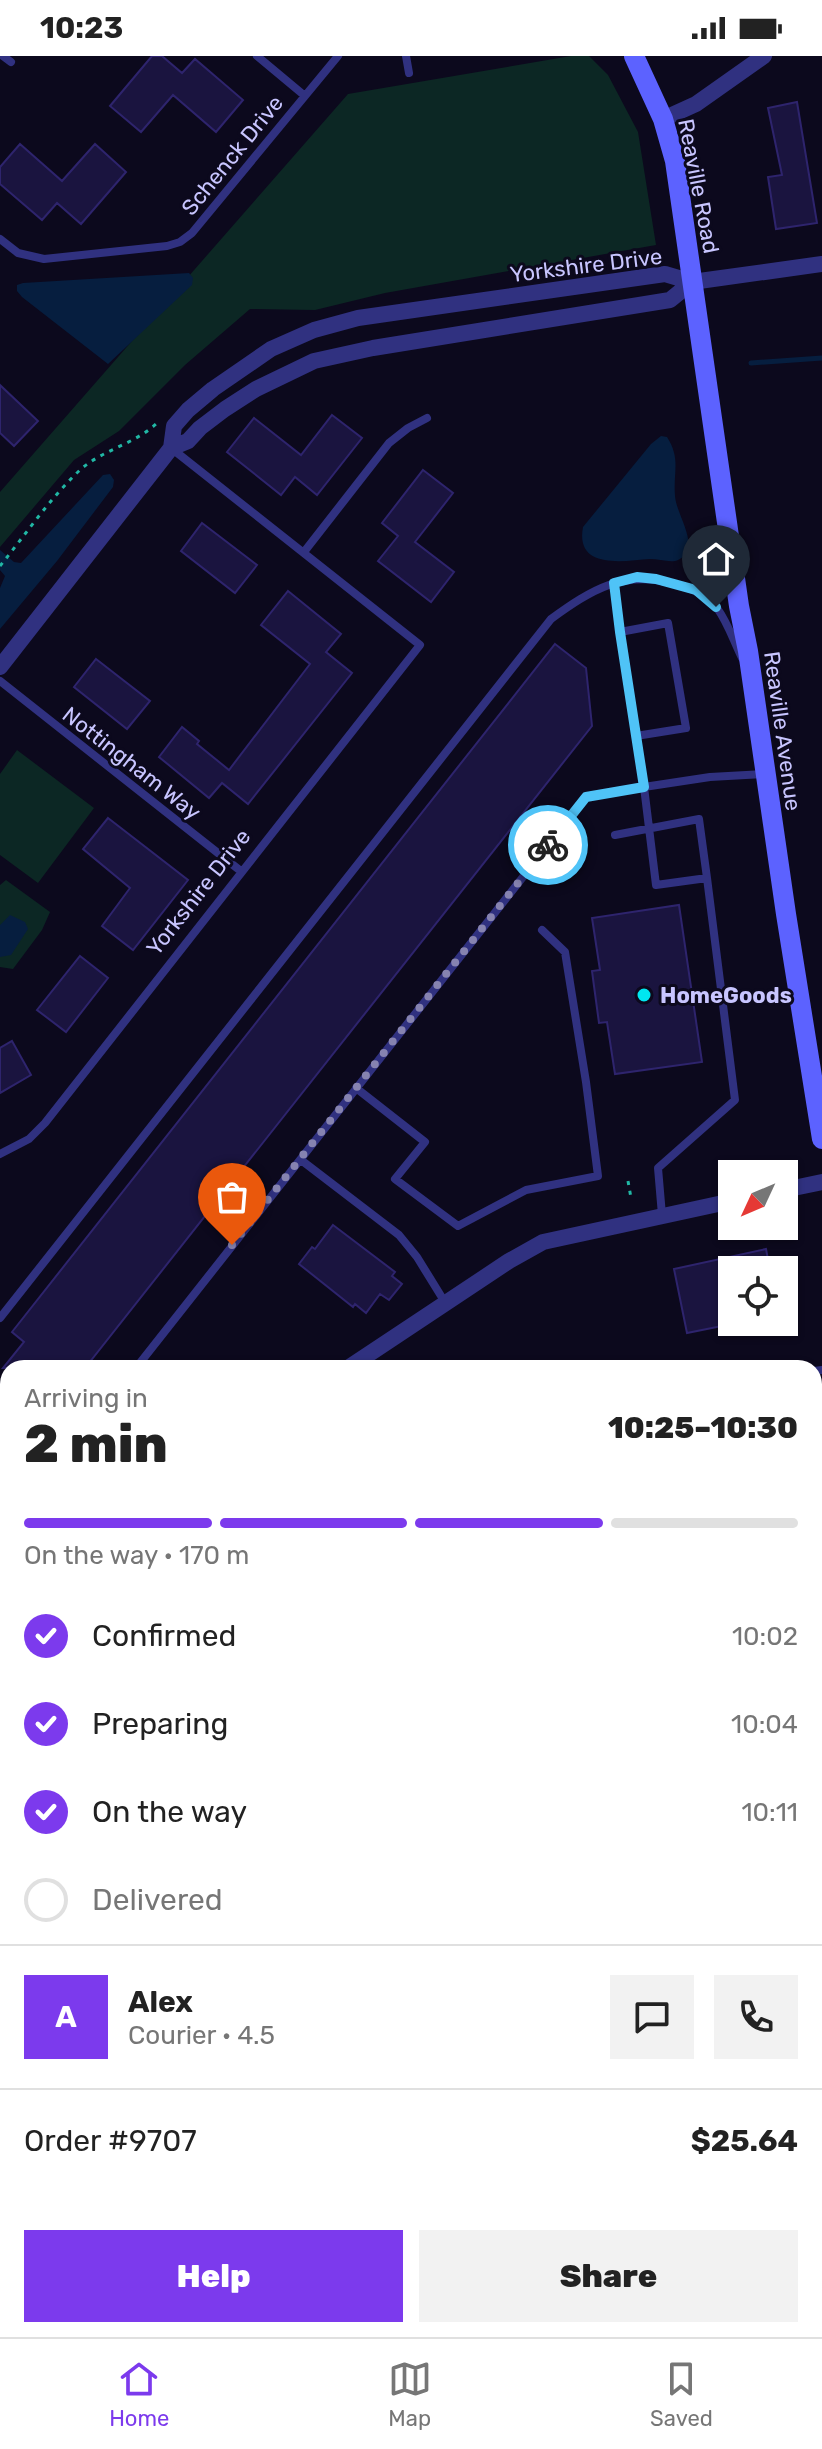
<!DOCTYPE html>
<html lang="en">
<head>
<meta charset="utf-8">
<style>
	:root { --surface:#fff; --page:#f2f2f2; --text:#222; --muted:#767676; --line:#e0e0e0; --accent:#7c3aed }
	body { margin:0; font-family:Rubik,sans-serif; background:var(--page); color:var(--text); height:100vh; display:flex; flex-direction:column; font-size:30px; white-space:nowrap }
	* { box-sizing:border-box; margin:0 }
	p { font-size:26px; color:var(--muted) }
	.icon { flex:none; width:44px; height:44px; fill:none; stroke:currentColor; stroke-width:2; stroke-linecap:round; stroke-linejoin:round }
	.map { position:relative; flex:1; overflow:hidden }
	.sheet { position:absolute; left:0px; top:1304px; width:822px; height:978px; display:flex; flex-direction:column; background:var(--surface); border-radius:24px 24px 0 0; box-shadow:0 2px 6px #0004 }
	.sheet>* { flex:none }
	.needle { width:52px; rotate:226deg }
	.tools { position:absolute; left:718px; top:1104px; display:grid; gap:16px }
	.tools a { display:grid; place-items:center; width:80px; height:80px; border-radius:0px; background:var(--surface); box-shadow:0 2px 6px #0004; font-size:40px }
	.pin { position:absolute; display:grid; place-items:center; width:68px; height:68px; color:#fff; margin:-82px -34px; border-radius:50% 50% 50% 0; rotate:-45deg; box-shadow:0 0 8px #0007 }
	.pin .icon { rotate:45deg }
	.courier { position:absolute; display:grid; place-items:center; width:80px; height:80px; margin:-40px; border:6px solid #4fc3f7; border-radius:50%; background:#fff; color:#222; box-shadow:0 2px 10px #0007 }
	.head em { font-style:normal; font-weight:800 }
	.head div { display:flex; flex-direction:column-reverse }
	.head { display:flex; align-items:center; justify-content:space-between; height:136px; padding:0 24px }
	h1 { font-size:52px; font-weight:800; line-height:60px }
	.bar { display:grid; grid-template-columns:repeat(4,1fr); gap:12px 8px; align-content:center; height:96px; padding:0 24px }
	.bar i { height:10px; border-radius:6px; background:var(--line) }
	.bar .current { background:var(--accent) }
	.bar p { grid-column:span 4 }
	.line { display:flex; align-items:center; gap:20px; padding:0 24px; border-top:2px solid var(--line) }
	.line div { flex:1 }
	.round { display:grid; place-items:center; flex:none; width:84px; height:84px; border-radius:0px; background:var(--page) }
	ol { padding:0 24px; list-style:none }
	li { display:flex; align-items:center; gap:24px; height:88px }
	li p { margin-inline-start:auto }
	li .icon { padding:8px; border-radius:50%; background:var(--accent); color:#fff; stroke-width:4 }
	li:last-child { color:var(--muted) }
	li i { width:44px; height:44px; border:4px solid var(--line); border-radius:50% }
	.cta { display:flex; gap:16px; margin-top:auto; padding:16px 24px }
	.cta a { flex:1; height:92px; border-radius:0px; background:var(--accent); color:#fff; font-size:32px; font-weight:800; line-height:92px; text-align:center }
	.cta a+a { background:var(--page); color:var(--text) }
	.status { display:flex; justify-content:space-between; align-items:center; height:56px; padding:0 40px; background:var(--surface); direction:ltr }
	.status svg { height:22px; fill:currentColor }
	.dock { display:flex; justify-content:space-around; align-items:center; height:112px; border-top:2px solid var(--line); background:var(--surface); font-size:22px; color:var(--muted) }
	.dock a { display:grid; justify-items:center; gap:4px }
	.dock .current { color:var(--accent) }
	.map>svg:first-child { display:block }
	.green { fill:#0c2724 }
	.water { fill:#061e3f }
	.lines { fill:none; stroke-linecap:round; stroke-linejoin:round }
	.stream { stroke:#061e3f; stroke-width:5 }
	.building { fill:#1a143f; stroke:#2e246d; stroke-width:2 }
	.path { stroke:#21b7a5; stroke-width:3; stroke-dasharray:4 6; stroke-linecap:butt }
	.lane { stroke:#303180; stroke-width:8 }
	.street { stroke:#303180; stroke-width:16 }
	.secondary { stroke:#5c62ff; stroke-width:20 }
	.highway { stroke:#ff40a7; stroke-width:24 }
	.done { stroke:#8683b0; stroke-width:8; stroke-dasharray:0 14.4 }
	.route { stroke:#4fc3f7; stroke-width:10 }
	.poi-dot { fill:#00e6f0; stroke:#0c091d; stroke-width:3 }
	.labels { text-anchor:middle; stroke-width:6; stroke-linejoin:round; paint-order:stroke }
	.street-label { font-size:22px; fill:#c8c5ff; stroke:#0c091d }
	.poi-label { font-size:22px; font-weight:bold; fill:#c8c5ff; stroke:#0c091d; text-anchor:start }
</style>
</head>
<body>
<div class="status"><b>10:23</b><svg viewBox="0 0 49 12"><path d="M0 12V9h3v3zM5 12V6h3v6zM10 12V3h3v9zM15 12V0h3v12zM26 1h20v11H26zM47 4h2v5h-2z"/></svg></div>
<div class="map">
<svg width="822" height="2281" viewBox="0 0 822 2281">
	<rect width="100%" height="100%" fill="#0c091d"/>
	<path class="green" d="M571 0H589L608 19 638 76 656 189 385 237 315 254 250 253 185 309 119 375 74 404 0 491V436L348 38Z
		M17 694 94 752 38 827 0 799V718Z
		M6 824 50 856 42 874 13 913 0 911V829Z
		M8 1756V1895L0 1892V1758Z"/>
	<path class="water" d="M189 217 193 222 192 229 108 308 22 241 17 235V229L23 227Z
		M661 380 667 381C681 403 673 416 675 440 676 455 692 479 688 493 687 499 680 504 675 505 667 506 658 503 650 503 623 505 575 514 583 471L651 388Z
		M110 418 114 424 113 431 57 505 0 573V532L5 520 0 514V494L14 506 21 507 103 419Z
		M10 859 25 866 28 873 11 899 0 901V869Z"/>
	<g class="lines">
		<path class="stream" d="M751 307 822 302"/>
	</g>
	<path class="building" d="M152 0H162L182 17 195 3 243 44 216 76 173 39 141 76 110 50Z
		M797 46 817 167 776 173 768 121 782 119 768 52Z
		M20 88 62 125 95 88 126 116 81 168 57 147 42 164 0 128V111Z
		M0 329 38 365 14 390 0 377Z
		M332 359 362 382 317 439 295 421 281 439 227 396 254 362 301 399Z
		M423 414 453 437 415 486 454 516 431 546 378 505 398 480 382 467Z
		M202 467 257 509 235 537 181 495Z
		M288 535 341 578 326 596 352 617 248 748 222 727 209 742 159 701 182 671 199 685 197 688 229 714 310 608 261 569Z
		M555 588 586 612 592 670 85 1312H3L24 1286 12 1276Z
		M96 603 150 645 127 673 74 631Z
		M108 762 188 824 133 894 102 870 130 832 83 793Z
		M679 849 702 1006 615 1018 607 966 599 967 594 930 592 915 600 914 592 862Z
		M80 900 108 922 66 976 37 954Z
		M12 985 31 1019 0 1037V992Z
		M333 1169 395 1216 392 1220 402 1228 389 1244 380 1238 366 1257 355 1248 353 1251 299 1208 312 1191 315 1193Z
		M766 1193 770 1214H732V1268L687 1277 674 1213Z"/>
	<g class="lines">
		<path class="path" d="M0 510C26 478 50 442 81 413 103 394 134 388 156 368
			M628 1125 631 1142"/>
		<path class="lane" d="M3 0 11 6
			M257 0 305 40
			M406 0 409 17
			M0 183 18 197 44 203 167 190 180 186 192 177 338 0
			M304 496 389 387 408 372 427 362
			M614 527 620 576
			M0 625 242 816
			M636 680 686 672 668 567 620 576 644 731 710 721 765 718
			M356 1032 425 1086 395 1123 458 1170 526 1134 598 1120 586 1026 565 896 542 874
			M0 1098 29 1083 45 1067 420 589 171 392
			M301 1104 399 1179 417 1201 446 1248
			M662 1159 658 1112 735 1044 707 822
			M0 1262 551 563C591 534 624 513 675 528 692 533 706 538 717 552 728 567 734 586 742 602
			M136 1312 586 741 644 731 656 829 707 822 699 763 615 779
			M814 1315 822 1314
			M0 1331 8 1338
			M0 1345 8 1351
			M814 1377 822 1380
			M814 1388 822 1387
			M822 1448 816 1449 822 1474
			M814 1554 822 1550
			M814 1661 822 1675
			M814 1951H822
			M269 2274V2281
			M116 2281 117 2274"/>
		<path class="street" d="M663 63 696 48 764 0
			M171 392 188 385 200 372 225 353 256 333 314 305 373 292 670 244 692 226
			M0 611 171 392 174 370 188 354 213 333 271 293 314 274 358 262 665 218 692 226 822 208
			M784 1134 822 1126
			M348 1312 509 1205 543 1186 732 1145
			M0 1501 8 1500
			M814 2196 822 2200
			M403 2281 416 2274"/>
		<path class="secondary" d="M634 0 663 63 675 105 739 550 748 595 786 858 822 1083
			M814 2177 822 2181
			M814 2214 822 2218"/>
		<path class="highway" d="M814 1628 822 1626
			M814 1657 822 1656
			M0 1688 8 1689
			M0 1711 8 1712
			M0 1736 8 1734
			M0 1915 8 1918
			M0 1967 8 1960
			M0 2003 8 2001"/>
	</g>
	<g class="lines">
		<path class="done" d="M232 1189 548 789"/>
		<path class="route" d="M548 789 586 741 644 731 620 576 614 527 637 521 656 523 696 534 716 551"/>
	</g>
	<circle class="poi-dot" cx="644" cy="939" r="8"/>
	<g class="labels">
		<g class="street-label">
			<text transform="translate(232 99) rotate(-51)" y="8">Schenck Drive</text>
			<text transform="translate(699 130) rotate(79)" y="8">Reaville Road</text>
			<text transform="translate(586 209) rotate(-7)" y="8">Yorkshire Drive</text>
			<text transform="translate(783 675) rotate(82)" y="8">Reaville Avenue</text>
			<text transform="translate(132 707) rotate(38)" y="8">Nottingham Way</text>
			<text transform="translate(198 836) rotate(-52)" y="8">Yorkshire Drive</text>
		</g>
		<g class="poi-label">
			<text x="660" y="947">HomeGoods</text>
		</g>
	</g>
</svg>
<div class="tools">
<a><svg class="needle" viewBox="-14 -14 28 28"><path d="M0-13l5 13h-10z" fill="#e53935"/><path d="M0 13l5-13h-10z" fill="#767676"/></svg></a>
<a><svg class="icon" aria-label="locate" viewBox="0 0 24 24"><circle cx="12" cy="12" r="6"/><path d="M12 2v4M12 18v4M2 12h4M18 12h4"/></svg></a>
</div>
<div class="pin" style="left:232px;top:1189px;background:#ea580c"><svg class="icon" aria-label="bag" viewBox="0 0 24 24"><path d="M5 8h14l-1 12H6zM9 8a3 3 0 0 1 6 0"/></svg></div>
<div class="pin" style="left:716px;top:551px;background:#1f2937"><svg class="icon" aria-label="home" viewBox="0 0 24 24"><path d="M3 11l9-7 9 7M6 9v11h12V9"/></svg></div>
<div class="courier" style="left:548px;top:789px"><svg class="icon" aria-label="bike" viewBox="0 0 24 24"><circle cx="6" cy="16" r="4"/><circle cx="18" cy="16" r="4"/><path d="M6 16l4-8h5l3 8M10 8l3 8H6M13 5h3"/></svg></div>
<section class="sheet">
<div class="head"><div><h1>2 min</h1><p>Arriving in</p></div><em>10:25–10:30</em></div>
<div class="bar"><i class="current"></i><i class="current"></i><i class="current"></i><i></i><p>On the way · 170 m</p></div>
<ol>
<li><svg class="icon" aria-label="check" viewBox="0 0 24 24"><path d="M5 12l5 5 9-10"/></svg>Confirmed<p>10:02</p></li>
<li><svg class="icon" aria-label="check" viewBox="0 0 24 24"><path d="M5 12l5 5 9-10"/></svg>Preparing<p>10:04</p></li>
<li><svg class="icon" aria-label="check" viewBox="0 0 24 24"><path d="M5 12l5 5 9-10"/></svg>On the way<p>10:11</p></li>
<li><i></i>Delivered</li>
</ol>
<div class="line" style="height:144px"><b class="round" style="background:var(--accent);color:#fff">A</b><div><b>Alex</b><p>Courier · 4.5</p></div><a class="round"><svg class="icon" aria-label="chat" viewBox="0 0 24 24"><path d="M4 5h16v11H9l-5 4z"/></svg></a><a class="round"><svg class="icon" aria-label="phone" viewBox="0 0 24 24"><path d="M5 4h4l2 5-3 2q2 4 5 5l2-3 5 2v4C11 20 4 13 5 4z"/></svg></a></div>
<div class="line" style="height:104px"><div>Order #9707</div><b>$25.64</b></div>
<div class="cta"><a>Help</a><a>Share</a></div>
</section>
</div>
<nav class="dock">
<a class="current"><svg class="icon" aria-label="home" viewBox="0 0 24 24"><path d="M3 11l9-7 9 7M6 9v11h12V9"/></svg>Home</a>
<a><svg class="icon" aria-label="map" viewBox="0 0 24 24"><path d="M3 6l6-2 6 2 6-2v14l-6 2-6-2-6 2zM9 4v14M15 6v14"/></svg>Map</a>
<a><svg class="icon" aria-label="saved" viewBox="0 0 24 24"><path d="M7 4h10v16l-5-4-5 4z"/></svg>Saved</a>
</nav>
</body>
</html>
